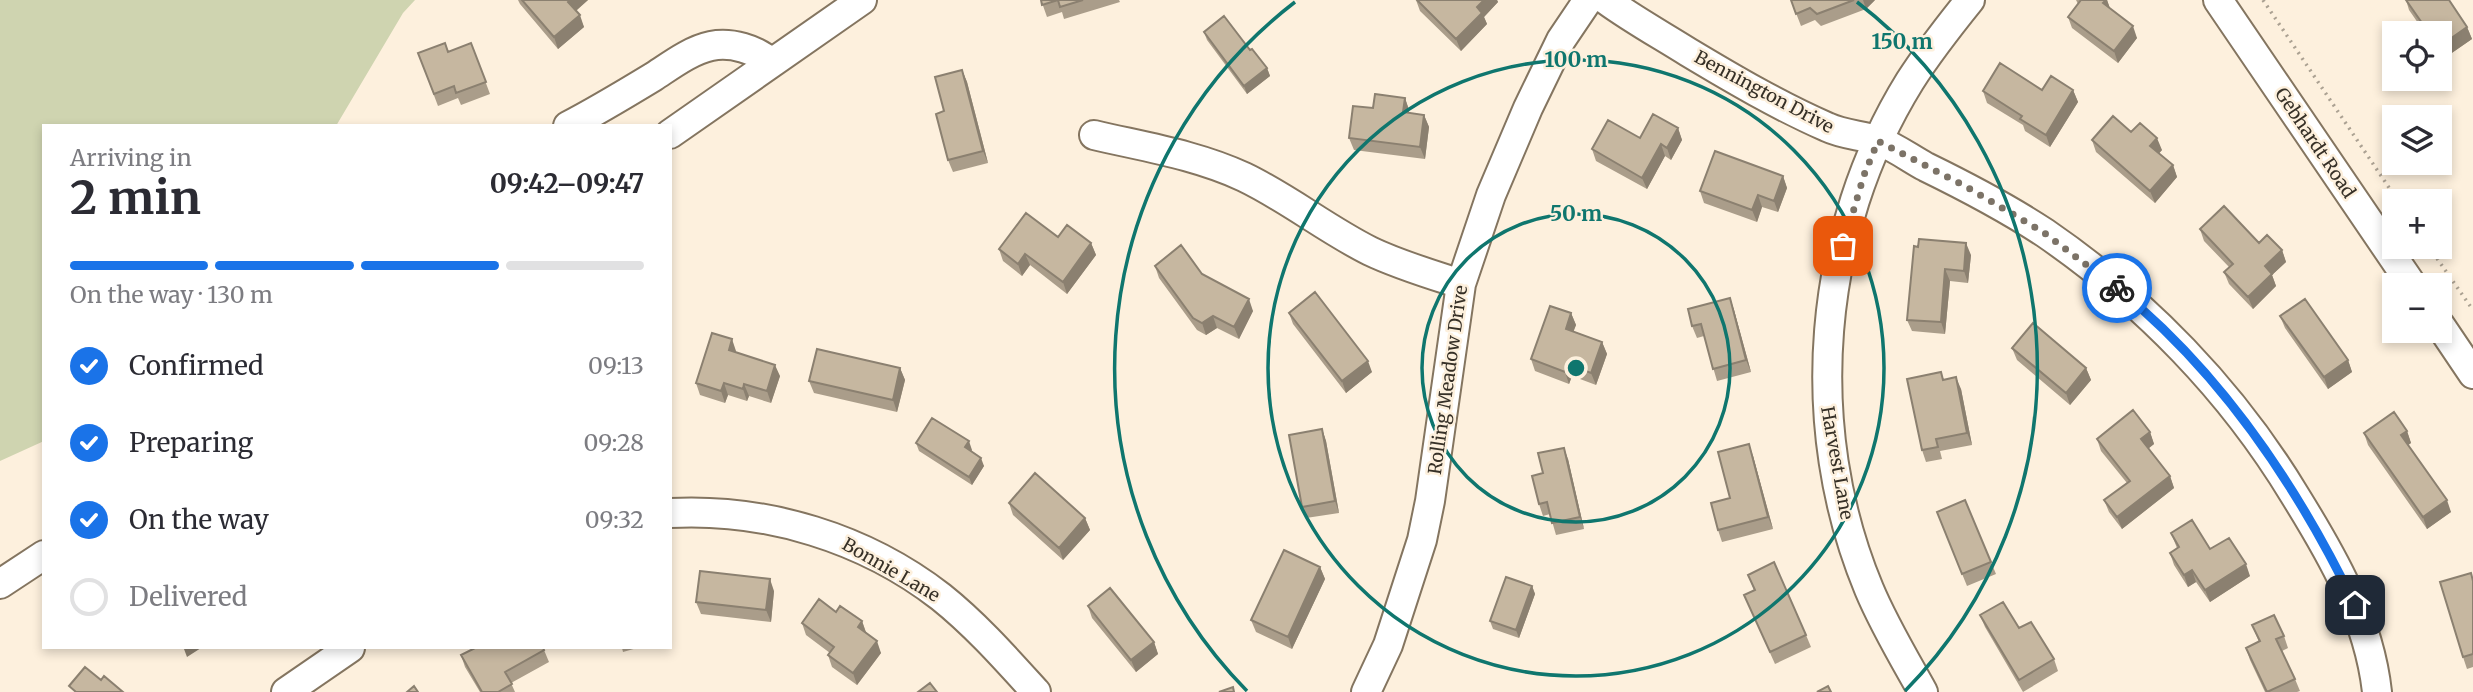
<!DOCTYPE html>
<html lang="en">
<head>
<meta charset="utf-8">
<style>
	:root { --surface:#fff; --page:#f2f2f3; --text:#2b2b33; --muted:#7c7c81; --line:#e1e1e2; --accent:#1a73e8 }
	body { margin:0; font-family:Merriweather,serif; background:var(--page); color:var(--text); height:100vh; display:flex; flex-direction:column; font-size:26px; white-space:nowrap }
	* { box-sizing:border-box; margin:0 }
	p { font-size:23px; color:var(--muted) }
	.icon { flex:none; width:38px; height:38px; fill:none; stroke:currentColor; stroke-width:2; stroke-linecap:round; stroke-linejoin:round }
	.map { position:relative; flex:1; overflow:hidden }
	.side { position:absolute; left:42px; top:124px; width:630px; height:525px; display:flex; flex-direction:column; background:var(--surface); border-radius:0px; box-shadow:0 4px 10px #0003 }
	.side>* { flex:none }
	.tools { position:absolute; left:2382px; top:21px; display:grid; gap:14px }
	.tools a { display:grid; place-items:center; width:70px; height:70px; border-radius:0px; background:var(--surface); box-shadow:0 4px 10px #0003; font-size:35px }
	.pin { position:absolute; display:grid; place-items:center; width:60px; height:60px; color:#fff; margin:-30px; border-radius:14px; box-shadow:0 4px 10px #0006 }
	.courier { position:absolute; display:grid; place-items:center; width:70px; height:70px; margin:-35px; border:5px solid #1a73e8; border-radius:50%; background:#fff; color:#222; box-shadow:0 2px 9px #0007 }
	.headline em { font-style:normal; font-weight:700 }
	.headline div { display:flex; flex-direction:column-reverse }
	.headline { display:flex; align-items:center; justify-content:space-between; height:119px; padding:0 28px }
	h1 { font-size:46px; font-weight:700; line-height:52px }
	.bar { display:grid; grid-template-columns:repeat(4,1fr); gap:10px 7px; align-content:center; height:84px; padding:0 28px }
	.bar i { height:9px; border-radius:5px; background:var(--line) }
	.bar .on { background:var(--accent) }
	.bar p { grid-column:span 4 }
	ol { padding:0 28px; list-style:none }
	li { display:flex; align-items:center; gap:21px; height:77px }
	li p { margin-inline-start:auto }
	li .icon { padding:7px; border-radius:50%; background:var(--accent); color:#fff; stroke-width:4 }
	li:last-child { color:var(--muted) }
	li i { width:38px; height:38px; border:4px solid var(--line); border-radius:50% }
	.map>svg:first-child { display:block }
	.green { fill:#cfd4b0 }
	.lines { fill:none; stroke-linecap:round; stroke-linejoin:round }
	.minor-casing { stroke:#847560; stroke-width:32 }
	.path { stroke:#aba192; stroke-width:3.5; stroke-dasharray:2 5; stroke-linecap:butt }
	.minor { stroke:#fff; stroke-width:28 }
	.wall { fill:#aa9d8a }
	.shaded-wall { fill:#8b8070 }
	.building { fill:#c6b7a0; stroke:#8b8070; stroke-width:2 }
	.done { stroke:#7c7367; stroke-width:7; stroke-dasharray:0 12.6 }
	.route { stroke:#1a73e8; stroke-width:9 }
	.ring { fill:none; stroke:#0f766e; stroke-width:3.5 }
	.labels { text-anchor:middle; stroke-width:5; stroke-linejoin:round; paint-order:stroke }
	.street-label { font-size:18px; fill:#363027; stroke:#fdf0dd }
	.centre { fill:#0f766e; stroke:#fdf0dd; stroke-width:3.5 }
	.ring-label { font-size:21px; text-anchor:middle; font-weight:bold; fill:#0f766e; stroke:#fdf0dd; stroke-width:5; stroke-linejoin:round; paint-order:stroke }
</style>
</head>
<body>
<div class="map">
<svg width="2473" height="692" viewBox="0 0 2473 692">
	<rect width="100%" height="100%" fill="#fdf0dd"/>
	<path class="green" d="M0 0H415L403 13 336 126H44V441L0 461Z"/>
	<g class="lines">
		<g class="minor-casing">
			<path id="minor" d="M1606 0C1632 19 1661 35 1688 52 1733 79 1779 106 1827 127 1844 135 1862 135 1879 141 1895 147 1911 159 1926 167 1967 187 2007 208 2045 233 2144 301 2231 390 2294 494 2332 555 2369 619 2377 692
				M2218 0 2412 285
				M568 126C597 111 625 94 653 77 670 66 691 50 711 46 731 42 756 49 771 63
				M670 134 862 0
				M1094 135C1145 147 1197 155 1244 177 1288 198 1326 229 1370 251 1399 265 1430 274 1461 284
				M2440 325 2473 374
				M670 513C767 508 865 538 941 597 976 625 1006 659 1036 692
				M0 584 44 555
				M286 692 350 648
				M1366 692 1388 645 1422 540 1430 501 1461 284 1491 195 1528 108 1561 40 1588 0
				M1923 692C1904 658 1884 625 1869 589 1801 426 1817 231 1910 81 1928 53 1949 26 1970 0"/>
		</g>
		<path class="path" d="M2263 0 2398 201
			M2429 247 2473 310"/>
		<use href="#minor" class="minor"/>
	</g>
	<path class="wall" d="M518 0H588L576 11 584 27 558 49 520 4Z
		M1041 0H1119L1120 2 1064 19 1062 12 1047 17Z
		M1416 0H1497L1498 2 1484 17 1487 24 1461 51 1420 11Z
		M1791 0H1875L1866 9 1821 26 1815 20 1801 26Z
		M2076 0H2107L2110 9 2137 38 2118 63 2072 28 2068 17 2078 4Z
		M2406 0H2449L2467 27 2472 39 2443 59 2440 54V33H2425L2409 10Z
		M1204 32 1250 50 1267 68 1270 76 1247 94 1207 40Z
		M471 43 490 94 461 105 458 98 438 106 418 53 448 52Z
		M962 70 967 82 988 163 953 172 948 160 944 111Z
		M2042 90H2073L2078 102 2050 147 2025 131 2023 125 1987 103 1983 91Z
		M1405 98 1409 110V113L1424 115 1429 127 1425 159 1354 150 1349 138 1373 108Z
		M1678 128 1682 140 1671 160 1665 156 1647 189 1596 161 1592 149Z
		M2131 132 2162 150 2159 153 2173 165 2177 177 2155 203 2096 152 2092 140Z
		M1783 176 1787 188 1778 212 1762 207 1757 222 1704 203 1700 191Z
		M2200 229 2259 243 2282 250 2286 262 2272 275 2276 286 2253 309 2229 284 2224 272 2229 267 2204 241Z
		M1058 237 1091 243 1096 255 1067 294 1030 265 1022 276 1003 261 999 249Z
		M1914 246 1971 255 1968 283 1950 281 1945 334 1912 331 1907 320Z
		M1155 266 1202 274 1253 311 1239 339 1217 328 1206 335 1197 330 1159 278Z
		M1730 298 1734 310 1751 372 1717 381 1704 336 1697 338 1692 326Z
		M1289 313 1372 372 1346 393 1293 324Z
		M1571 313 1576 325 1573 331 1602 342 1607 354 1596 385 1572 376 1569 384 1535 371 1531 359Z
		M2280 316 2348 360 2352 372 2328 389 2285 328Z
		M2012 348 2086 368 2091 380 2070 405 2017 360Z
		M736 351V352L780 376 771 403 749 396 747 401 728 395 725 403 700 395 696 383Z
		M900 368 905 380 897 412 814 393 809 381Z
		M1944 379 1961 389 1972 445 1940 451 1942 459 1926 462 1922 450Z
		M1322 429 1326 441 1339 513 1306 518 1302 507Z
		M2407 431 2411 443 2408 445 2451 512 2427 529 2368 445 2364 433Z
		M2150 432 2154 444 2148 449 2170 476 2174 488 2122 529 2109 512 2104 500 2127 483 2101 451 2097 439Z
		M916 443 972 450 971 451 984 466 972 485 919 451Z
		M1753 456 1773 529 1722 542 1718 530 1730 498Z
		M1568 459 1584 529 1556 535 1550 514 1543 516 1539 504 1543 473Z
		M1009 503 1085 518 1090 530 1063 560 1013 515Z
		M1937 512 1991 562 1996 574 1967 586Z
		M2171 533 2210 549 2250 576 2210 602 2196 582 2188 587 2174 565 2170 553 2177 548Z
		M1320 567 1325 579 1292 649 1256 632 1251 620Z
		M1748 575 1806 635 1811 647 1775 664 1744 595 1754 590Z
		M2473 579V667L2467 669 2463 657Z
		M1532 586 1535 594 1519 638 1493 629 1490 621Z
		M774 591 771 622 701 614 696 602Z
		M1088 606 1154 642 1158 654 1136 672 1092 618Z
		M836 612 862 621 866 632 881 653 857 685 832 667 828 655 830 653 806 635 802 623Z
		M1980 615 2019 628 2054 659 2058 671 2023 692 1985 627Z
		M2252 625 2284 636 2288 648 2282 651 2295 679 2300 691 2297 692H2265L2250 660 2246 648 2259 642Z
		M622 648H637L623 652Z
		M544 650 549 662 511 683 515 692H480L465 667 461 655Z"/>
	<path class="shaded-wall" d="M570 0H588L572 14 568 2Z
		M1484 0H1497L1498 2 1484 17 1487 24 1461 51 1456 39 1477 7Z
		M1863 0H1875L1866 9Z
		M2106 0H2107L2111 11 2103 3Z
		M580 15 584 27 558 49 554 37Z
		M2133 26 2137 38 2118 63 2114 51Z
		M2467 27 2472 39 2443 59 2440 46Z
		M1267 68 1270 76 1247 94 1244 86Z
		M962 70 967 82 988 163 983 151Z
		M2073 90 2078 102 2050 147 2046 135Z
		M1405 98 1409 110 1408 124 1403 112Z
		M1424 115 1429 127 1425 159 1420 147Z
		M1678 128 1682 140 1671 160 1667 148Z
		M2157 138 2162 150 2155 158 2150 146Z
		M1661 144 1665 156 1647 189 1642 178Z
		M2173 165 2177 177 2155 203 2150 191Z
		M1783 176 1787 188 1778 212 1774 201Z
		M1758 195 1762 207 1757 222 1752 210Z
		M1091 243 1096 255 1067 294 1063 282Z
		M1966 243 1971 255 1968 283 1964 271Z
		M2282 250 2286 262 2272 275 2276 286 2253 309 2248 297 2265 266Z
		M1025 254 1030 265 1022 276 1018 264Z
		M1945 269 1950 281 1945 334 1941 322Z
		M1730 298 1734 310 1751 372 1746 360Z
		M1249 299 1253 311 1239 339 1234 327Z
		M1571 313 1576 325 1570 341 1566 329Z
		M1213 316 1217 328 1206 335 1202 323Z
		M732 339 736 351 733 362 729 350Z
		M1602 342 1607 354 1596 385 1591 373Z
		M2348 360 2352 372 2328 389 2324 377Z
		M1368 361 1372 372 1346 393 1342 381Z
		M1568 364 1572 376 1569 384 1565 372Z
		M775 365 780 376 771 403 767 391Z
		M900 368 905 380 897 412 893 400Z
		M2086 368 2091 380 2070 405 2066 393Z
		M1956 377 1961 389 1972 445 1967 433Z
		M724 383 728 395 725 403 721 391Z
		M744 384 749 396 747 401 743 389Z
		M1322 429 1326 441 1339 513 1335 501Z
		M2407 431 2411 443 2405 447 2401 435Z
		M2150 432 2154 444 2145 451 2141 439Z
		M969 441 972 450 968 455 965 447Z
		M1749 444 1753 456 1773 529 1768 517Z
		M1564 448 1568 459 1584 529 1580 517Z
		M981 458 984 466 972 485 969 477Z
		M2170 476 2174 488 2122 529 2117 517Z
		M2447 500 2451 512 2427 529 2423 517Z
		M1085 518 1090 530 1063 560 1059 548Z
		M2246 564 2250 576 2210 602 2205 590Z
		M1320 567 1325 579 1292 649 1288 637Z
		M2192 570 2196 582 2188 587 2184 575Z
		M770 579 774 591 771 622 766 610Z
		M1532 586 1535 594 1519 638 1516 630Z
		M862 621 866 633 858 627Z
		M877 641 881 653 857 685 853 673Z
		M1154 642 1158 654 1136 672 1131 660Z
		M186 648H201L187 657 184 649Z"/>
	<path class="building" d="M522 0H570L568 2 580 15 554 37Z
		M1041 0H1083L1060 7 1058 0 1042 5Z
		M1417 0H1484L1477 7 1482 13 1456 39Z
		M1791 0H1854L1817 14 1810 8 1796 14Z
		M2081 0H2106L2103 3 2133 26 2114 51 2068 17Z
		M2406 0H2449L2467 27 2440 46V33H2429Z
		M1224 16 1250 50 1252 49 1267 68 1244 86 1204 32Z
		M445 43 448 52 471 43 486 82 456 93 454 86 434 94 418 53Z
		M2000 63 2042 90 2051 76 2073 90 2046 135 2020 119 2022 116 1983 91Z
		M962 70 983 151 948 160 936 114 944 111 935 77Z
		M1375 94 1405 98 1403 112 1424 115 1420 147 1349 138 1353 106 1373 108Z
		M1653 114 1678 128 1667 148 1661 144 1642 178 1592 149 1608 120 1640 138Z
		M2113 116 2131 132 2140 123 2157 138 2150 146 2173 165 2150 191 2092 140Z
		M1715 151 1783 176 1774 201 1758 195 1752 210 1700 191Z
		M2224 206 2259 243 2267 235 2282 250 2265 266 2272 274 2248 297 2224 272 2233 264 2200 229Z
		M1026 213 1058 237 1067 225 1091 243 1063 282 1025 254 1018 264 999 249Z
		M1919 239 1966 243 1964 271 1945 269 1941 322 1907 320 1914 246 1918 247Z
		M1181 245 1202 274 1249 299 1234 327 1213 316 1202 323 1193 318 1155 266Z
		M1315 292 1368 361 1342 381 1289 313Z
		M1730 298 1746 360 1713 369 1701 324 1692 326 1688 309Z
		M2305 299 2348 360 2324 377 2280 316Z
		M1550 306 1571 313 1566 329 1602 342 1591 373 1568 364 1565 372 1531 359Z
		M2033 323 2086 368 2066 393 2012 348Z
		M712 333 732 339 729 350 775 365 767 391 744 384 743 389 724 383 721 391 696 383Z
		M817 349 900 368 893 400 809 381Z
		M1941 372 1943 380 1956 377 1967 433 1936 439 1938 447 1922 450 1907 379Z
		M2133 410 2150 432 2141 439 2170 476 2117 517 2104 500 2130 481 2097 439Z
		M2394 412 2407 431 2401 435 2447 500 2423 517 2364 433Z
		M932 418 969 441 965 447 981 458 969 477 916 443Z
		M1322 429 1335 501 1302 507 1289 435Z
		M1749 444 1768 517 1718 530 1711 503 1730 498 1718 452Z
		M1564 448 1580 517 1552 523 1547 502 1539 504 1532 476 1543 473 1538 453Z
		M1035 473 1085 518 1059 548 1009 503Z
		M1965 500 1991 562 1962 574 1937 512Z
		M2192 520 2210 549 2229 538 2246 564 2205 590 2192 570 2184 575 2170 553 2179 547 2171 533Z
		M1284 550 1320 567 1288 637 1251 620Z
		M1774 562 1806 635 1770 652 1744 595 1755 590 1748 575Z
		M700 571 770 579 766 610 696 602Z
		M2471 573 2473 581V654L2463 657 2440 582Z
		M1506 577 1532 586 1516 630 1490 621Z
		M1110 588 1154 642 1131 660 1088 606Z
		M819 599 836 612 840 606 862 621 858 627 877 641 853 673 828 655 834 647 802 623Z
		M2003 602 2019 628 2031 622 2054 659 2019 680 1980 615Z
		M2274 615 2284 636 2276 639 2295 679 2267 692 2246 648 2260 641 2252 625Z
		M475 648H543L544 650 505 672 512 684 498 692H482L461 655Z
		M85 667 101 680 104 676 123 692H76L69 686Z
		M930 683 937 692H918Z
		M414 686 418 692H407Z
		M1828 686 1831 692H1817Z
		M1233 687 1234 692H1219Z"/>
	<g class="lines">
		<path class="done" d="M1843 246 1864 175 1878 141 1965 186 2043 232 2117 288"/>
		<path class="route" d="M2117 288C2221 372 2297 485 2355 605"/>
	</g>
	<g class="ring">
		<circle cx="1576" cy="368" r="154"/>
		<circle cx="1576" cy="368" r="308"/>
		<path d="M1247 691A461 461 0 0 1 1295 2M1857 2A461 461 0 0 1 1905 691"/>
	</g>
	<g class="labels">
		<g class="street-label">
			<text transform="translate(1764 92) rotate(28)" y="6">Bennington Drive</text>
			<text transform="translate(2315 143) rotate(56)" y="6">Gebhardt Road</text>
			<text transform="translate(1448 380) rotate(-82)" y="6">Rolling Meadow Drive</text>
			<text transform="translate(1837 463) rotate(80)" y="6">Harvest Lane</text>
			<text transform="translate(891 570) rotate(30)" y="6">Bonnie Lane</text>
		</g>
	</g>
	<circle cx="1576" cy="368" r="10" class="centre"/>
	<g class="ring-label">
		<text x="1902" y="49">150 m</text>
		<text x="1576" y="67">100 m</text>
		<text x="1576" y="221">50 m</text>
	</g>
</svg>
<div class="tools">
<a><svg class="icon" aria-label="locate" viewBox="0 0 24 24"><circle cx="12" cy="12" r="6"/><path d="M12 2v4M12 18v4M2 12h4M18 12h4"/></svg></a>
<a><svg class="icon" aria-label="layers" viewBox="0 0 24 24"><path d="M12 4l9 5-9 5-9-5zM3 14l9 5 9-5"/></svg></a>
<a>+</a>
<a>−</a>
</div>
<div class="pin" style="left:1843px;top:246px;background:#ea580c"><svg class="icon" aria-label="bag" viewBox="0 0 24 24"><path d="M5 8h14l-1 12H6zM9 8a3 3 0 0 1 6 0"/></svg></div>
<div class="pin" style="left:2355px;top:605px;background:#1f2937"><svg class="icon" aria-label="home" viewBox="0 0 24 24"><path d="M3 11l9-7 9 7M6 9v11h12V9"/></svg></div>
<div class="courier" style="left:2117px;top:288px"><svg class="icon" aria-label="bike" viewBox="0 0 24 24"><circle cx="6" cy="16" r="4"/><circle cx="18" cy="16" r="4"/><path d="M6 16l4-8h5l3 8M10 8l3 8H6M13 5h3"/></svg></div>
<section class="side">
<div class="headline"><div><h1>2 min</h1><p>Arriving in</p></div><em>09:42–09:47</em></div>
<div class="bar"><i class="on"></i><i class="on"></i><i class="on"></i><i></i><p>On the way · 130 m</p></div>
<ol>
<li><svg class="icon" aria-label="check" viewBox="0 0 24 24"><path d="M5 12l5 5 9-10"/></svg>Confirmed<p>09:13</p></li>
<li><svg class="icon" aria-label="check" viewBox="0 0 24 24"><path d="M5 12l5 5 9-10"/></svg>Preparing<p>09:28</p></li>
<li><svg class="icon" aria-label="check" viewBox="0 0 24 24"><path d="M5 12l5 5 9-10"/></svg>On the way<p>09:32</p></li>
<li><i></i>Delivered</li>
</ol>
</section>
</div>
</body>
</html>
